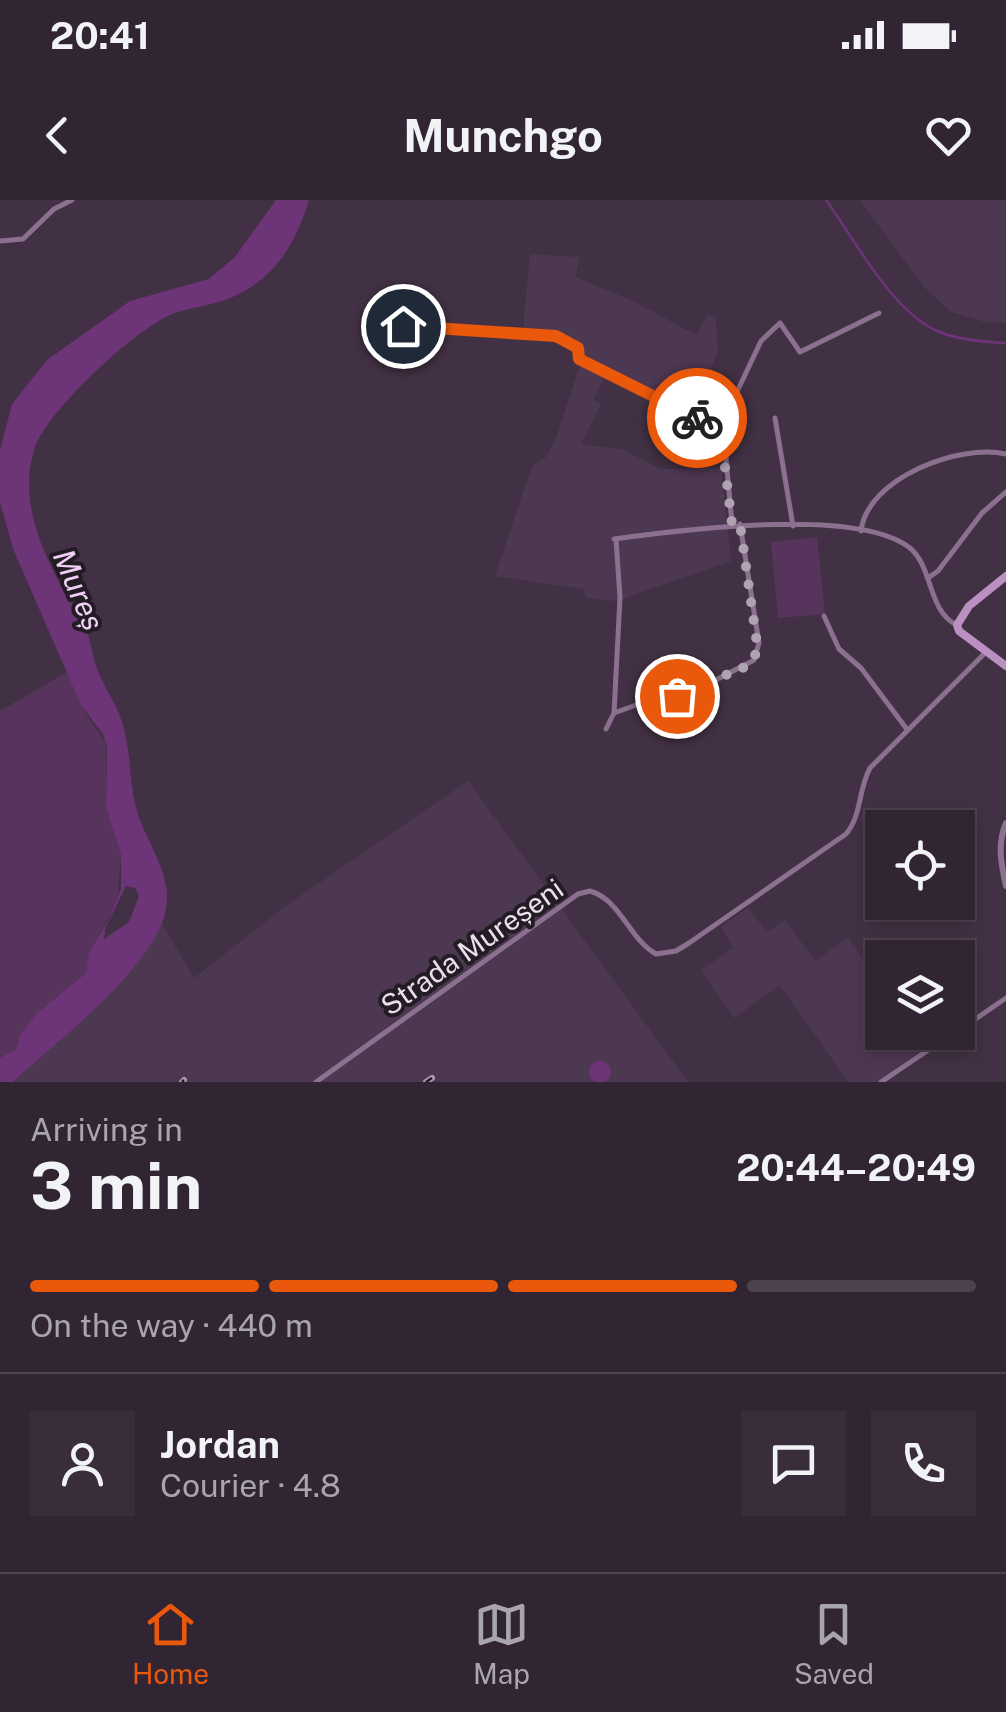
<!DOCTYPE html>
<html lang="en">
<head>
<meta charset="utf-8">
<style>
	:root { --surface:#322533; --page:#3a2d3b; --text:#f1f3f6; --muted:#a8a5ac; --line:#4d424e; --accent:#ea580c }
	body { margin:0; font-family:"Public Sans",sans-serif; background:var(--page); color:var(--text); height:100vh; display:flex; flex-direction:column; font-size:38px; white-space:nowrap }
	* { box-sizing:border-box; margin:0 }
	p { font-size:32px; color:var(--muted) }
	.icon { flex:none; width:55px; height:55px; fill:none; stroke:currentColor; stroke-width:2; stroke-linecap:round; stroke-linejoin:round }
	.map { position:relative; height:882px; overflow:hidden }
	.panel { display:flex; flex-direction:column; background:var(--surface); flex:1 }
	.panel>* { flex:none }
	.controls { position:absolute; left:865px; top:610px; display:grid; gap:20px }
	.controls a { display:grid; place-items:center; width:110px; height:110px; border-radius:0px; background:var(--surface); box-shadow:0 5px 15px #0003,0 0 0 2px var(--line); font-size:50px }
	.pin { position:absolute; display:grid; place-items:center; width:85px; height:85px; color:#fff; margin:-42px; border:5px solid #fff; border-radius:50%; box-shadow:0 2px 10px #0007 }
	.courier { position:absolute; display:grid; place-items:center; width:100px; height:100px; margin:-50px; border:8px solid #ea580c; border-radius:50%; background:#fff; color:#222; box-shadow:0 2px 12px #0007 }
	.headline em { font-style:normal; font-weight:700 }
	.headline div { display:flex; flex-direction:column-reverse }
	.headline { display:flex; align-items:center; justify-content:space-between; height:170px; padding:0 30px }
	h1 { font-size:65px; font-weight:700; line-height:75px }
	.bar { display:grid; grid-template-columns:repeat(4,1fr); gap:15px 10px; align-content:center; height:120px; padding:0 30px }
	.bar i { height:12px; border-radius:8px; background:var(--line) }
	.bar .active { background:var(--accent) }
	.bar p { grid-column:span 4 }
	.line { display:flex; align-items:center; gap:25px; padding:0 30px; border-top:2px solid var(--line) }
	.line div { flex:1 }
	.round { display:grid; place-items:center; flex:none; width:105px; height:105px; border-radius:0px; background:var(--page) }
	.status { display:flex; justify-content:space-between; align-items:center; height:70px; padding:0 50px; background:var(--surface); direction:ltr }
	.status svg { height:28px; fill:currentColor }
	header { display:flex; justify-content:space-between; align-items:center; height:130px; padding:0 30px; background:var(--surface); font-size:45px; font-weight:700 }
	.menu { display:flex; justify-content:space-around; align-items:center; height:140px; border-top:2px solid var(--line); background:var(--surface); font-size:28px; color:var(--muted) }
	.menu a { display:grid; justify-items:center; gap:5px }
	.menu .active { color:var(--accent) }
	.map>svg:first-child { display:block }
	.built { fill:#4d3851 }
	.green { fill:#56345c }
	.water { fill:#6e3478; fill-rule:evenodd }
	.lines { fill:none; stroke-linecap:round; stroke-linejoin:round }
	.stream { stroke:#6e3478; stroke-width:2.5 }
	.minor { stroke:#8b708f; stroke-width:5 }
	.tertiary { stroke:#8b708f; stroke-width:6 }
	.secondary { stroke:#ba8fc1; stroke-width:8 }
	.rail-casing { stroke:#a799a8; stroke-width:6 }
	.rail { stroke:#241c25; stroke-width:2.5; stroke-dasharray:8; stroke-linecap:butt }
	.done { stroke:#afa2b1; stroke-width:10; stroke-dasharray:0 18 }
	.route { stroke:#ea580c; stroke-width:12 }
	.labels { text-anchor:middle; stroke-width:8; stroke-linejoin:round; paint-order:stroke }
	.street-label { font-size:28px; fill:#eadfeb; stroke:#241c25 }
	.water-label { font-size:30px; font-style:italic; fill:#f1d0f6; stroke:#241c25 }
</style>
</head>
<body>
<div class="status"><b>20:41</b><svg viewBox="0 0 49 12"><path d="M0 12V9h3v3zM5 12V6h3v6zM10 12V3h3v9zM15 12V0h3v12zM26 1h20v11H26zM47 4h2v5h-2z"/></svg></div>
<header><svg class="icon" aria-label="back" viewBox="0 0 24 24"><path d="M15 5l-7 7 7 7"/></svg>Munchgo<svg class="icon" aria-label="heart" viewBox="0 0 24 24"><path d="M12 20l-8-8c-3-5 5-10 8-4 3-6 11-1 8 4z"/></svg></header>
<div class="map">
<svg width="1006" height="882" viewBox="0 0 1006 882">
	<rect width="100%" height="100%" fill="#423144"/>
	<path class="built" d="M860 0H1006V123L985 122 951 112 923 86Z
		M530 54 580 57 575 77 633 101 696 135 708 114 716 118 718 151 695 208 618 175 584 154 568 137 523 130Z
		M580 165 605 176 593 200 601 204 581 244 624 250 660 269 721 268 731 361 616 401 587 398 583 389 495 376 532 266 546 257 555 241Z
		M468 581 688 882H13L120 781 137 763 162 724 194 778 287 705Z
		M748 708 767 732 785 720 815 761 848 737 882 786V832L916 833 929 852 884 882H848L780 785 734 818 701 770 733 748 721 727Z"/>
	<path class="green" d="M817 337 825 414 778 418 771 342Z
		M69 471 86 514 106 543V608L121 655 117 702 93 746 86 773 37 813 21 833 16 849 0 858V511Z"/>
	<path class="water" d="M276 0H309C294 49 270 86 219 102 205 106 189 108 175 113 138 126 48 210 35 247 19 294 38 343 60 384 68 399 80 414 86 430 91 441 92 454 96 466 102 483 112 497 119 514 133 547 127 584 139 617 152 654 178 682 162 723 140 779 57 841 13 882H0V858L16 849 21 833 37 813 86 773 89 752 108 721 121 689V655L106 608 107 547 103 534 81 505 14 351 0 303V251L5 231 12 204 47 160 130 101 209 79 235 57ZM126 686 135 688 139 696 129 722 104 739 105 729Z
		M589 872a11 11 0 1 1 22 0a11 11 0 1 1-22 0Z"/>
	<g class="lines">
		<path class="stream" d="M826 0C855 40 891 110 937 131 957 140 984 142 1006 143"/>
		<path class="minor" d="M0 41 23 39 54 9 72 0
			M365 125 546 135 564 139 580 150 579 159 718 230 725 247 732 324
			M775 218 793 326
			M721 235 735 196 761 141 780 123 800 152 879 113
			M861 331C867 278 960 243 1006 254
			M614 339C679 330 858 307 910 348 933 367 928 412 957 425
			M928 378 938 371 982 313 1006 292
			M824 416 839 449 861 468 906 528
			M614 513 650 500 695 491 754 460 759 443 740 324
			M606 529 614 513 620 398 616 339
			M958 831 1006 798
			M316 882 578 694 590 691C621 700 629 739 656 754L676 751 689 743 846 634C862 615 858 590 870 568L986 452
			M881 882 955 832"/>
		<path class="tertiary" d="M1006 623C997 644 1001 664 1006 686"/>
		<path class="secondary" d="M1006 376 969 406 957 425 959 431 1006 466"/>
		<g class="rail-casing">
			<path id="rail" d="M182 882 184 880
				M426 882 432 878"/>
		</g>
		<use href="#rail" class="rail"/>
	</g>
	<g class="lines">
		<path class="done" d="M677 496 747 466 758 451 740 324H732L721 235 697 218"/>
		<path class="route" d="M403 126 556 136 578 148 579 159 697 218"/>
	</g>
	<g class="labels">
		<g class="street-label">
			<text transform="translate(472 747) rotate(-35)" y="10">Strada Mureșeni</text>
		</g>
		<g class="water-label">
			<text transform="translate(78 390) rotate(67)" y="10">Mureș</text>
		</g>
	</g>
</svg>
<div class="controls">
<a><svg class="icon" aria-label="locate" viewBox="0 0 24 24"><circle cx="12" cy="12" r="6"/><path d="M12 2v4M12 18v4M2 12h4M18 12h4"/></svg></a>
<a><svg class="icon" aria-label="layers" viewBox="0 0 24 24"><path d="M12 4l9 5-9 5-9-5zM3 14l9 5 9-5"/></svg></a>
</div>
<div class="pin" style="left:677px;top:496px;background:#ea580c"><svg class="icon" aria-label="bag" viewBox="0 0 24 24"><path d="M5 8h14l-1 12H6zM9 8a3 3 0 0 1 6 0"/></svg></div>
<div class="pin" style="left:403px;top:126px;background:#1f2937"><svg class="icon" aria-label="home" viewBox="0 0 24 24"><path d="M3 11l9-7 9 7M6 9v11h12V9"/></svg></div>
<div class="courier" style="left:697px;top:218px"><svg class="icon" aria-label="bike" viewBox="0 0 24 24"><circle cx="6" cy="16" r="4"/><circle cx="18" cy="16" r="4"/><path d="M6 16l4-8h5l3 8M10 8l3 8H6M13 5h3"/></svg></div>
</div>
<section class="panel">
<div class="headline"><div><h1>3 min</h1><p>Arriving in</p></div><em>20:44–20:49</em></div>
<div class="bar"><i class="active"></i><i class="active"></i><i class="active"></i><i></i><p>On the way · 440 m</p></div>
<div class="line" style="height:180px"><a class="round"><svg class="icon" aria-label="person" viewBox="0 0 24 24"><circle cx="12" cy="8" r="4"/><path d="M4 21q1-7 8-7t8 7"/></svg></a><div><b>Jordan</b><p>Courier · 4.8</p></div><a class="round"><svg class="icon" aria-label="chat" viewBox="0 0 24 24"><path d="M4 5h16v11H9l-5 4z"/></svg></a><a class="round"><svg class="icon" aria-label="phone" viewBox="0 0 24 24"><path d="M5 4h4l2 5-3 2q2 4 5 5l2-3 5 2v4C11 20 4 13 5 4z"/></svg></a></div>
</section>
<nav class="menu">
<a class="active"><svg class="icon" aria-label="home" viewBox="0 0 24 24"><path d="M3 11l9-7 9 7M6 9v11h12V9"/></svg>Home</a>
<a><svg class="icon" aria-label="map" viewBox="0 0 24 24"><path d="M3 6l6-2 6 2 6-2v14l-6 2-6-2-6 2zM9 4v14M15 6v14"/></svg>Map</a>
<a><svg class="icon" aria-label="saved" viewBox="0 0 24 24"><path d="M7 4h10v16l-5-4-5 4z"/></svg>Saved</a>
</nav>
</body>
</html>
